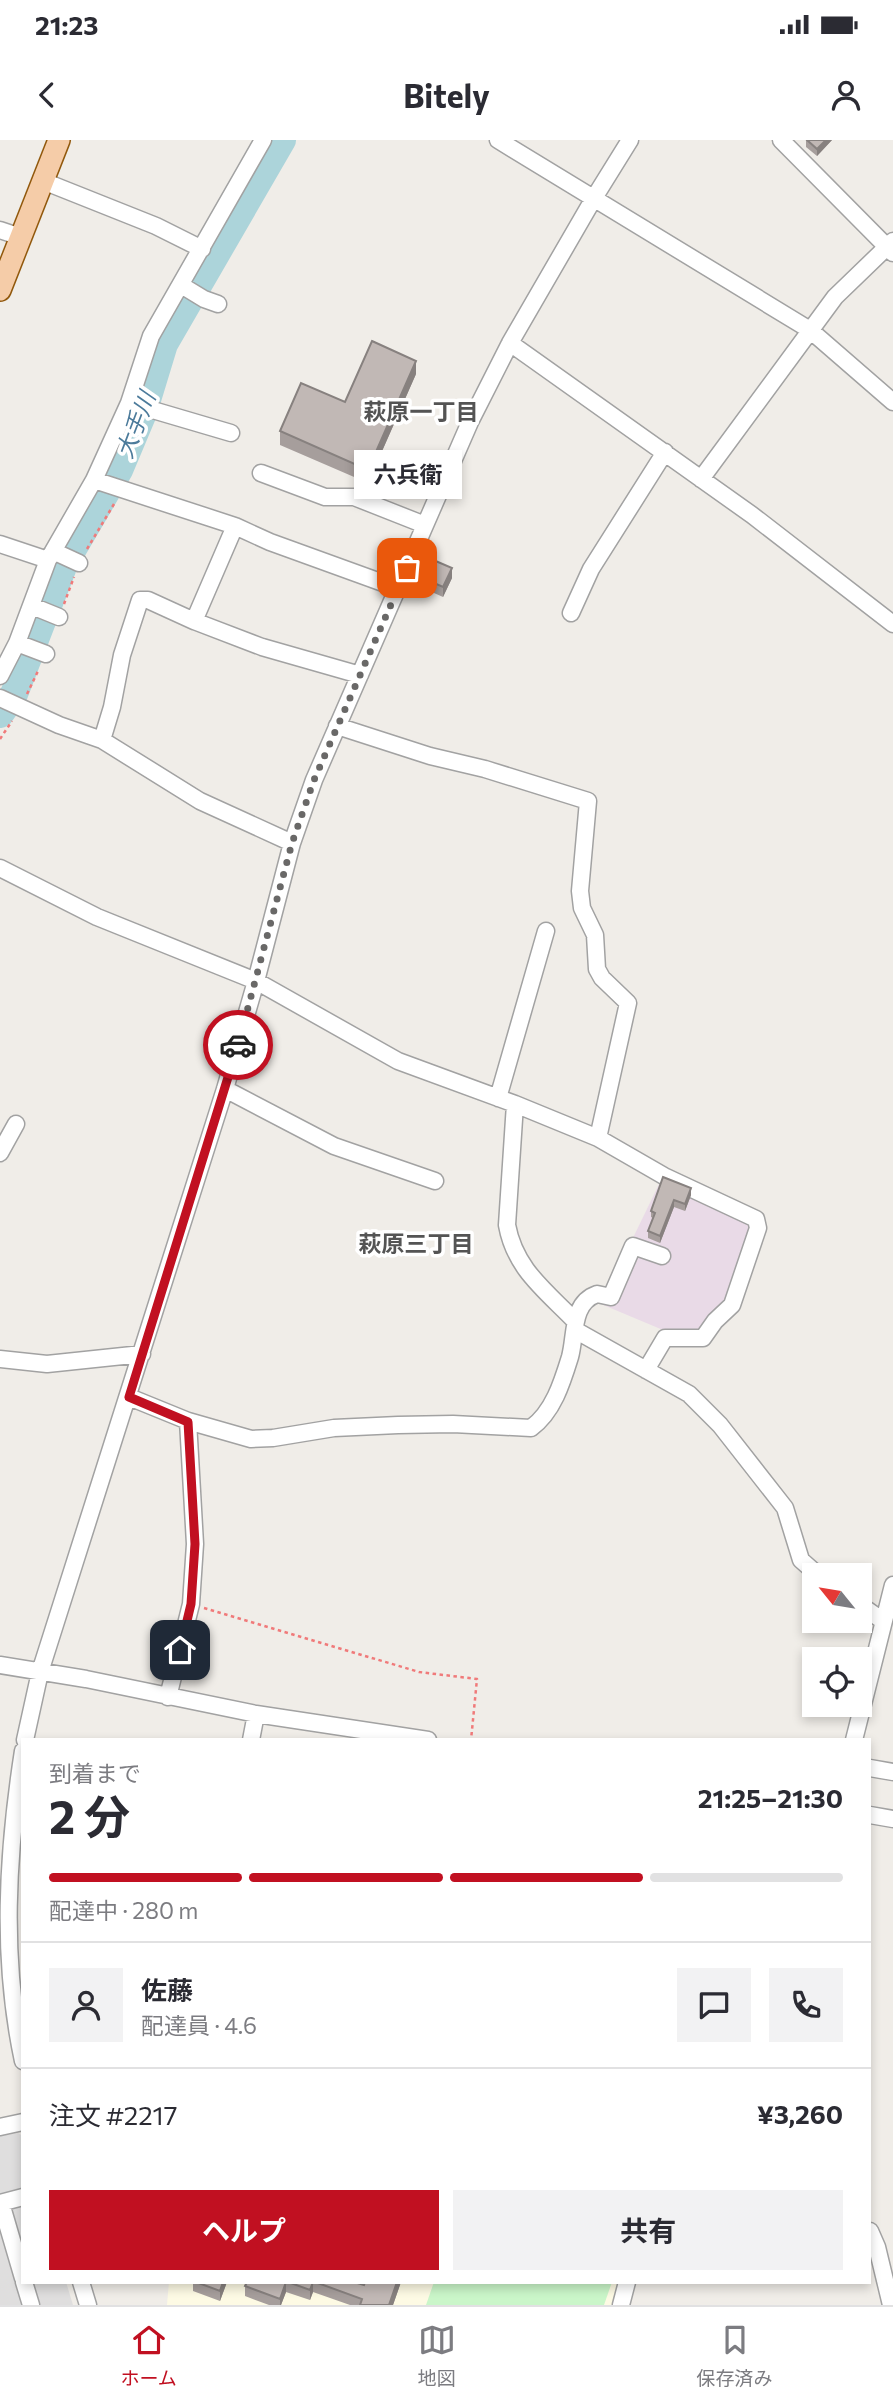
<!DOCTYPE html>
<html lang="ja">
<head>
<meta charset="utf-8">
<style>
	:root { --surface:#fff; --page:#f2f2f3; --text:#2b2b33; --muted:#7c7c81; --line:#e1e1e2; --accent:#c11021 }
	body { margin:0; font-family:Commissioner,"Noto Sans JP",sans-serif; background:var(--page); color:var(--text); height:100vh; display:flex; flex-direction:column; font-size:26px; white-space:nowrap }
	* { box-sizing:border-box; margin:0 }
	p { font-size:23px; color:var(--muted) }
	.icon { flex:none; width:38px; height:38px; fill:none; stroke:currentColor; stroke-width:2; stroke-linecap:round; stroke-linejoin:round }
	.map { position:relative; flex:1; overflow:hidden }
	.panel { position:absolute; left:21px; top:1598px; width:850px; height:546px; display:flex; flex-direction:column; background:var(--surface); border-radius:0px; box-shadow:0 4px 10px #0003 }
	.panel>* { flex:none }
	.needle { width:46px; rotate:300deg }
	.controls { position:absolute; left:802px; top:1423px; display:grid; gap:14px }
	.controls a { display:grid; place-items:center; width:70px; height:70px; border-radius:0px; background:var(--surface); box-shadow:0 4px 10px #0003; font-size:35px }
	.pin { position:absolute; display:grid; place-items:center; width:60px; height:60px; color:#fff; margin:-30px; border-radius:14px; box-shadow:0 4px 10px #0006 }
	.courier { position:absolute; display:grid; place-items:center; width:70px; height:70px; margin:-35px; border:5px solid #c11021; border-radius:50%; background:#fff; color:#222; box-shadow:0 2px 9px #0007 }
	.bubble { position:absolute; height:49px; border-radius:0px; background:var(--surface); box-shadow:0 4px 10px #0003; font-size:23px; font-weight:700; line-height:49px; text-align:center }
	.overview em { font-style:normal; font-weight:700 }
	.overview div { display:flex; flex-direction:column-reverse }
	.overview { display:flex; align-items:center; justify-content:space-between; height:119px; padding:0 28px }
	h1 { font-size:46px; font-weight:700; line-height:52px }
	.bar { display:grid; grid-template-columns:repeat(4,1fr); gap:10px 7px; align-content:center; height:84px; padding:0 28px }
	.bar i { height:9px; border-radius:5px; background:var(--line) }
	.bar .active { background:var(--accent) }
	.bar p { grid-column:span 4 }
	.line { display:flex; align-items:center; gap:18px; padding:0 28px; border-top:2px solid var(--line) }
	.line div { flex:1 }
	.round { display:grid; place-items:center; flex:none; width:74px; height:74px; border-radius:0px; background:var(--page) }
	.cta { display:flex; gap:14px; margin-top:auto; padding:14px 28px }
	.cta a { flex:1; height:80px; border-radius:0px; background:var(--accent); color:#fff; font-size:28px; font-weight:700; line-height:80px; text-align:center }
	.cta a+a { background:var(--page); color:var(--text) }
	.status { display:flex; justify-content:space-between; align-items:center; height:49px; padding:0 35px; background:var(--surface); direction:ltr }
	.status svg { height:19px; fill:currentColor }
	header { display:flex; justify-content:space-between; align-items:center; height:91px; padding:0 28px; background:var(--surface); font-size:32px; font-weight:700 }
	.menu { display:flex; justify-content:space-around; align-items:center; height:98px; border-top:2px solid var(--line); background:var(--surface); font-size:19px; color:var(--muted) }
	.menu a { display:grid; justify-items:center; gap:4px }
	.menu .active { color:var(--accent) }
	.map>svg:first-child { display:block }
	.residential { fill:#dfdede }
	.industrial { fill:#e9dae7 }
	.education { fill:#fdfae4 }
	.park { fill:#caf6c9 }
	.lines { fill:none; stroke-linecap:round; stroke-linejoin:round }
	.river { stroke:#acd4da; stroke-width:28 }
	.minor-casing { stroke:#a2a2a2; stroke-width:19 }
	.major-casing { stroke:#91580c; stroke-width:24 }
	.path { stroke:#f07a7a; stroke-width:2.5; stroke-dasharray:3.5 3.5; stroke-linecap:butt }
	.minor { stroke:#fff; stroke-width:16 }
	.major { stroke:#f5cca8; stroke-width:21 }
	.wall { fill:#a69e9c }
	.shaded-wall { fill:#87817f }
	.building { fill:#c1b8b5; stroke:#87817f; stroke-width:2 }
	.done { stroke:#696867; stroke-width:7; stroke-dasharray:0 12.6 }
	.route { stroke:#c11021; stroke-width:9 }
	.labels { text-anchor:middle; stroke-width:7; stroke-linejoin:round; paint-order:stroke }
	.neighbourhood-label { font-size:23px; font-weight:bold; fill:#545454; stroke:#fff }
	.water-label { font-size:23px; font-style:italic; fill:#4c7b9b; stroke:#fff }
</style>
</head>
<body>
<div class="status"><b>21:23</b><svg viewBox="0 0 49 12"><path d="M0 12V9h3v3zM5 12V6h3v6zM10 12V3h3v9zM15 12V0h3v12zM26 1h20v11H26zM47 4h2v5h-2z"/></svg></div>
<header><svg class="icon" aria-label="back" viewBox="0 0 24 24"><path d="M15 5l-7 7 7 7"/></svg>Bitely<svg class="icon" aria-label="person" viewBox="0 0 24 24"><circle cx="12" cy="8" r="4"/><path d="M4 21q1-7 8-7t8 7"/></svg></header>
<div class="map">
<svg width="893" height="2165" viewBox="0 0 893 2165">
	<rect width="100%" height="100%" fill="#f0ede8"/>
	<path class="residential" d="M18 1993 23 1996V2142H66L73 2165H0V1996Z"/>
	<path class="industrial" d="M661 1040 748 1080 751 1088 724 1166 695 1196 663 1190 601 1164Z"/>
	<path class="education" d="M169 2142H621L615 2165H167Z"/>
	<path class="park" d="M434 2142H612L604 2165H426Z"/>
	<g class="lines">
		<path class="river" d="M0 574 14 554 64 424 119 330 143 273 164 204 282 0"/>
		<g class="minor-casing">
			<path id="minor" d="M498 0 810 190 893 262
				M781 0 893 113
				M43 41 156 86 202 109
				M0 90 21 97
				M181 145 204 159 218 164
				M510 203 752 375 893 484
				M129 263 231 293
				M261 333 325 357H354L425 385
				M701 339 835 157 893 101
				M94 340 235 386 270 402 397 448
				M235 386 194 481 262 507 360 535
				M0 404 48 420
				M53 411 79 423
				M32 466 59 477
				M571 473 591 429 665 312
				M17 503 46 514
				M0 536 17 503 48 420 94 340 129 263 151 196 263 0
				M0 558 59 585 102 600 200 661 292 703
				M337 586 430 616 485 629 588 661 580 751 582 768 595 795 597 829 602 838 628 863 598 998
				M102 600 112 567 122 515 140 460H148L194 481
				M0 728 97 777 256 841 398 921 515 964 598 998 664 1036 756 1079 758 1088 732 1165 715 1181 703 1198H665L646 1230
				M225 949 334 1006 435 1041
				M498 958 546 791
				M515 964 507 1085C515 1129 545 1150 575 1181
				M0 1013 16 984
				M575 1190 689 1254 720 1285 785 1368 801 1420 818 1435
				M0 1219 47 1224 142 1214
				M129 1257 188 1281 251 1299 273 1298 334 1288 398 1285 453 1284 531 1288C553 1272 562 1243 570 1217 576 1195 571 1163 597 1154L611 1157 633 1106 662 1116
				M859 1464 883 1481
				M0 1525 86 1539 256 1574 428 1600
				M168 1557 191 1464 195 1404 188 1281
				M25 1600 40 1532 225 949 256 841 292 703 314 640 470 282 510 203 594 58 630 0
				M251 1600 256 1574
				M854 1600 893 1445
				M23 1611C7 1714 1 1818 23 1921
				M870 1628 893 1632
				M870 1675 893 1679
				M0 1987 23 1982
				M0 2063 23 2057
				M1 2063 23 2138
				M870 2091 877 2107 891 2165
				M24 2142 31 2165
				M81 2142 88 2165
				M621 2165 627 2142"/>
		</g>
		<g class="major-casing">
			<path id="major" d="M0 150 59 0"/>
		</g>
		<path class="path" d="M87 409 114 364
			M64 464 74 437
			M27 554 39 529
			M0 599 12 581
			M204 1468 419 1532 477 1539 471 1600"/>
		<use href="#minor" class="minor"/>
		<use href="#major" class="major"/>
	</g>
	<path class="wall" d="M806 0H832L817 16 806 7Z
		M416 234 368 343 280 305V291L345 262Z
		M416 435 452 438 443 457 416 445Z
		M663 1037 691 1055 685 1071 674 1067 660 1103 648 1098V1091L653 1078 651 1077V1071Z
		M193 2142H227L220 2161 193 2151Z
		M247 2142H354L364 2145 365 2142H401L393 2165H350L313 2152 310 2160 286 2152 281 2165H269L245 2156V2146Z"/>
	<path class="shaded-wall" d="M826 0H832L817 16V9Z
		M416 221V234L368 343V330Z
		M452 428V438L443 457V447Z
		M691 1048V1055L685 1071V1064Z
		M674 1060V1067L660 1103V1096Z
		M223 2142H227L220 2161V2151Z
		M286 2142V2152L281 2165H280V2159Z
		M313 2142V2152L310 2160V2150Z
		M397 2142H401L393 2165H389Z"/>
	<path class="building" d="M807 0H826L817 9Z
		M372 201 416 221 368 330 280 291 301 243 345 262Z
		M424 416 452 428 443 447 416 435Z
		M663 1037 691 1048 685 1064 674 1060 660 1096 648 1091 655 1073 651 1071Z
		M196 2142H223L220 2151Z
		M247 2142H286L280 2159 245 2146Z
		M288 2142H313L310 2150Z
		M315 2142H354L364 2145 365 2142H397L389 2165H360L362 2159Z"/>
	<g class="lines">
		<path class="done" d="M238 905 292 703 314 640 407 428"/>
		<path class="route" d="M180 1510 191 1464 195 1404 188 1282 129 1257 238 905"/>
	</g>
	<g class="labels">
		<g class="neighbourhood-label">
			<text x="421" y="280">萩原一丁目</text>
			<text x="416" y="1112">萩原三丁目</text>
		</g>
		<g class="water-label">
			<text transform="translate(136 285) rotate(-69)" y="8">大手川</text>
		</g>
	</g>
</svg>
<div class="controls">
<a><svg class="needle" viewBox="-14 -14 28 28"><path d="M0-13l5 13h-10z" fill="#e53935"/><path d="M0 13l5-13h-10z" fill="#7c7c81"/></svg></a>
<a><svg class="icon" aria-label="locate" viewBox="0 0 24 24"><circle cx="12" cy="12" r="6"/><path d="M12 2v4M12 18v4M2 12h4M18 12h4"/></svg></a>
</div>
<div class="pin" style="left:407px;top:428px;background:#ea580c"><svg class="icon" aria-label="bag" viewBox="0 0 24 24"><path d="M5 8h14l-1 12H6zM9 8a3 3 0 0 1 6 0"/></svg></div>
<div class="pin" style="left:180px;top:1510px;background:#1f2937"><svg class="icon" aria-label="home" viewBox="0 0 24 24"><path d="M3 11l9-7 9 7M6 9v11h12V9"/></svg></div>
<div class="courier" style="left:238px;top:905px"><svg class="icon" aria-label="car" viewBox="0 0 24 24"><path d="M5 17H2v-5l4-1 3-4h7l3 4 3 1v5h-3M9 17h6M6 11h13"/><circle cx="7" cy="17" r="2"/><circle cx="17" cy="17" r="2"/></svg></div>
<div class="bubble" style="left:354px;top:310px;width:108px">六兵衛</div>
<section class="panel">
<div class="overview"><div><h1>2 分</h1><p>到着まで</p></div><em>21:25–21:30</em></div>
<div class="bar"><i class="active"></i><i class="active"></i><i class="active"></i><i></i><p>配達中 · 280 m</p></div>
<div class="line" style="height:126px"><a class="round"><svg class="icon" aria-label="person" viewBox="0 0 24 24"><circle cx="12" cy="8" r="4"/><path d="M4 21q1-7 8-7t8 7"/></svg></a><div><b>佐藤</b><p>配達員 · 4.6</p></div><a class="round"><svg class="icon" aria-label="chat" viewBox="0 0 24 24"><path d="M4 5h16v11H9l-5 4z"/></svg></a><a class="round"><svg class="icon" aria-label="phone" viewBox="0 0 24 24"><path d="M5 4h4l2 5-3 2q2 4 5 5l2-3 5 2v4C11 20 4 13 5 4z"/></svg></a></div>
<div class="line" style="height:91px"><div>注文 #2217</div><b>¥3,260</b></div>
<div class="cta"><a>ヘルプ</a><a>共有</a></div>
</section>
</div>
<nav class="menu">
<a class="active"><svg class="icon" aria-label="home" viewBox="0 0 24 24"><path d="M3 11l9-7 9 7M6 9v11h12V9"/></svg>ホーム</a>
<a><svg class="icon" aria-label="map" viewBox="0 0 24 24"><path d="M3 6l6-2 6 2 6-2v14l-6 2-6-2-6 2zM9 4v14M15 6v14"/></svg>地図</a>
<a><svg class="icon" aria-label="saved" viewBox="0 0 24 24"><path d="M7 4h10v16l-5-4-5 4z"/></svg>保存済み</a>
</nav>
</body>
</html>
